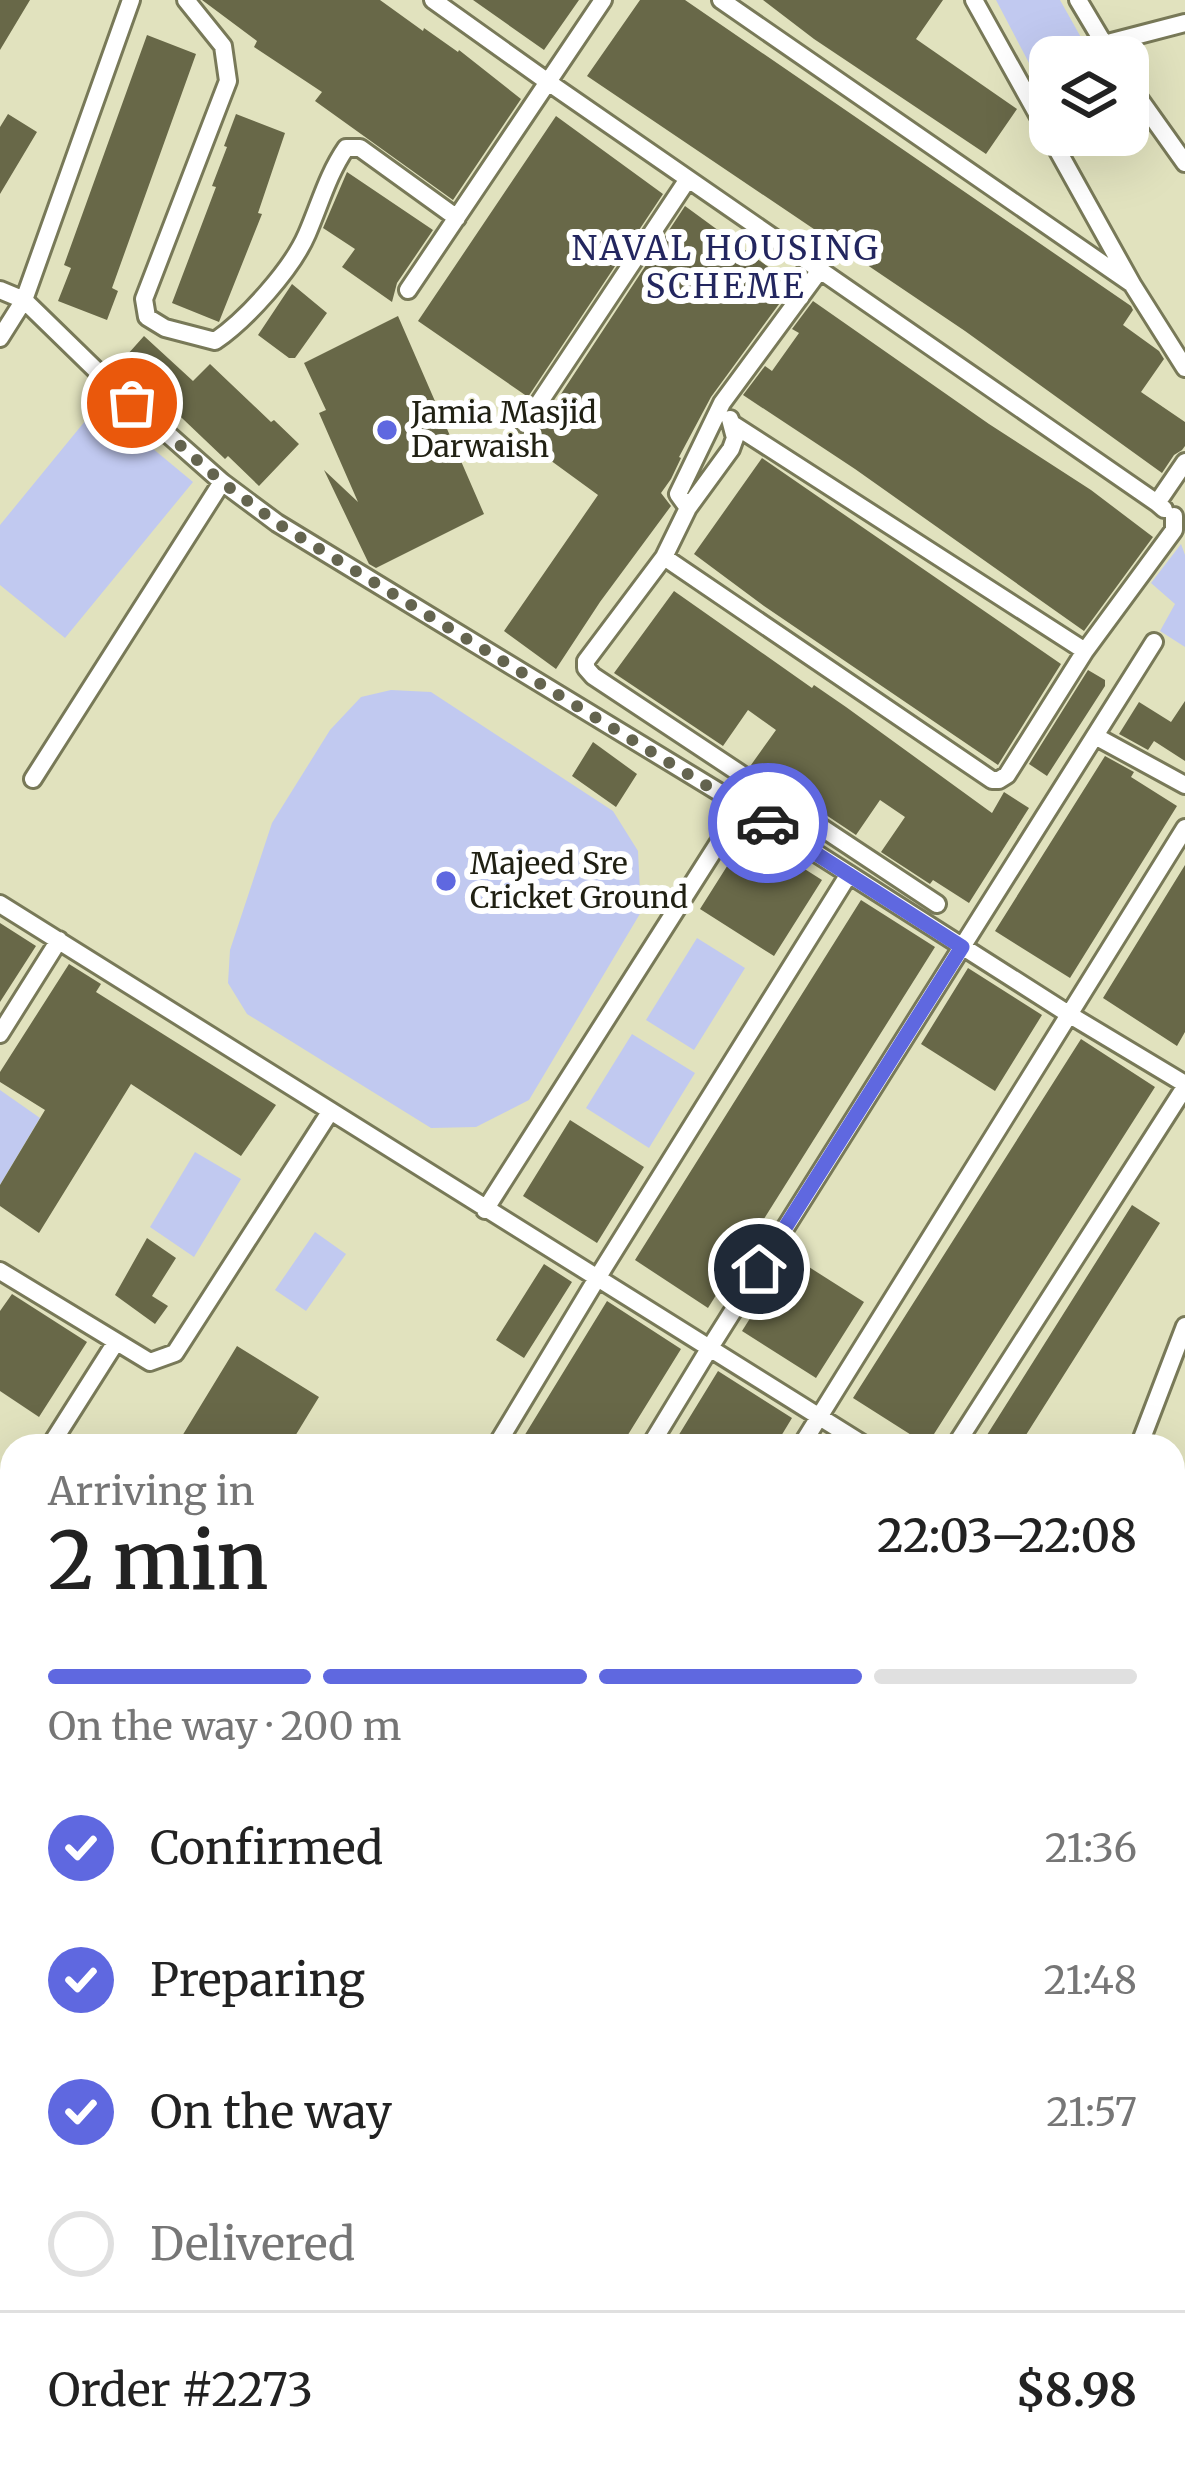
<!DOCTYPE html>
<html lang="en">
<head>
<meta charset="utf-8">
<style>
	:root { --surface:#fff; --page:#f6f6f6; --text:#222; --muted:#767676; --line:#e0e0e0; --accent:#5f68e0 }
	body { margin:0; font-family:Merriweather,serif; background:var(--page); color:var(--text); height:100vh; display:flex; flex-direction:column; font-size:45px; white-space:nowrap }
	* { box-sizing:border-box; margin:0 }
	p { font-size:39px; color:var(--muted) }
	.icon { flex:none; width:66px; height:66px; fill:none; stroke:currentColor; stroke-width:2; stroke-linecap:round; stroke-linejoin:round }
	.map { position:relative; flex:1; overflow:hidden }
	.details { position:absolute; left:0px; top:1434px; width:1185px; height:1056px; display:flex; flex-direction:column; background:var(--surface); border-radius:36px 36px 0 0; box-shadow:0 12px 48px #0002 }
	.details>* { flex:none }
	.controls { position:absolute; left:1029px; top:36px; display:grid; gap:24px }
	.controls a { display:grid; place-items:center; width:120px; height:120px; border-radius:24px; background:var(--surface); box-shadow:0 12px 48px #0002; font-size:60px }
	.pin { position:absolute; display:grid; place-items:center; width:102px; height:102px; color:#fff; margin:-51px; border:6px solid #fff; border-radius:50%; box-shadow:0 3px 12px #0007 }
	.courier { position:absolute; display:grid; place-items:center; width:120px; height:120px; margin:-60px; border:9px solid #5f68e0; border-radius:50%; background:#fff; color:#222; box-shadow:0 3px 15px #0007 }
	.head em { font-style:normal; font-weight:600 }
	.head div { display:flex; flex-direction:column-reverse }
	.head { display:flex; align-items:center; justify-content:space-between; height:204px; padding:0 48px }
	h1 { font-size:78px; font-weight:600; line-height:90px }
	.bar { display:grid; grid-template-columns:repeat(4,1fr); gap:18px 12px; align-content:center; height:144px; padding:0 48px }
	.bar i { height:15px; border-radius:9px; background:var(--line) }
	.bar .on { background:var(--accent) }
	.bar p { grid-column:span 4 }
	.line { display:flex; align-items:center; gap:30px; padding:0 48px; border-top:3px solid var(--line) }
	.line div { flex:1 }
	ol { padding:0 48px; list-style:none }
	li { display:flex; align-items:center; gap:36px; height:132px }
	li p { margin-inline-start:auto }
	li .icon { padding:12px; border-radius:50%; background:var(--accent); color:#fff; stroke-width:4 }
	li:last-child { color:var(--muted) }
	li i { width:66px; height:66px; border:6px solid var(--line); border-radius:50% }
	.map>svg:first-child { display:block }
	.green { fill:#c1c9f0 }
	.building { fill:#686848 }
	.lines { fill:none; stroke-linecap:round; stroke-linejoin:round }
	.minor-casing { stroke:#787958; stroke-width:22 }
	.minor { stroke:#fff; stroke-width:16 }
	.done { stroke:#64644f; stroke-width:12; stroke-dasharray:0 21.6 }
	.route { stroke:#5f68e0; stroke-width:15 }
	.poi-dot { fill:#5f68e0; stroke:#fff; stroke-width:4.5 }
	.labels { text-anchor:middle; stroke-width:12; stroke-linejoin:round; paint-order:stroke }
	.poi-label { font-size:30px; fill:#202013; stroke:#fff; text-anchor:start }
	.neighbourhood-label { font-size:33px; letter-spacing:3px; fill:#23265f; stroke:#fff }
</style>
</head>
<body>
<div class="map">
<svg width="1185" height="2490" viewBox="0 0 1185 2490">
	<rect width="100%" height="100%" fill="#e1e2be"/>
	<path class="green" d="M996 0H1060L1092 57H1050V103Z
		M99 404 193 482 65 638 0 585V525Z
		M1181 544 1185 555V647L1160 631 1175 604 1151 583Z
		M391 690 431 692 613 811 638 851 641 912 529 1100 476 1127 431 1128 247 1014 228 983 230 950 272 823 330 730 361 697Z
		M697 938 745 968 694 1050 646 1020Z
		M632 1034 695 1073 649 1148 586 1108Z
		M0 1090 40 1118 0 1185Z
		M195 1152 241 1179 194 1257 150 1227Z
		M315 1232 346 1254 306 1311 275 1290Z"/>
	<path class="building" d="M0 0H30L0 50Z
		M202 0H380L423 31 424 28 458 52 459 50 521 99 453 200 315 101 322 92 254 47 257 41Z
		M473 0H579L544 50Z
		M640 0H685L1131 306 1133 310 1123 325 1159 351 1164 359 1141 392 1185 422V446L1182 450 1174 455 1162 473 965 331 587 76Z
		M763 0H943L916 39 1017 109 986 154 814 39Z
		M147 35 196 54 112 288 118 291 107 320 58 301 71 268 64 265Z
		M8 114 37 132 0 194V127Z
		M236 114 285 133 258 213 262 214 219 322 172 303 216 187 212 186 227 147 224 146Z
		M556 116 663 194 528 397 418 321Z
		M347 172 433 230 397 283 392 302 342 267 355 249 323 228Z
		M685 206 793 285 711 397 679 457 681 458 671 479 661 493 671 506 600 602 556 669 504 631 598 495 528 444Z
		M292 284 327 313 295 358H289L258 335Z
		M813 301 989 424 1091 490 1153 537 1084 631 855 469 743 395 765 366 772 371 799 333 792 329Z
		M398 316 484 514 376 568 369 564 324 470 358 502 319 413 326 410 304 363Z
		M144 336 193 381 210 364 271 422 274 420 299 444 259 486 228 456 225 459 162 399 160 402 119 364Z
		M762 458 1061 664 998 765 764 606 694 554Z
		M674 591 812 688 814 685 846 707 992 813 1004 792 1029 808 969 903 933 880 930 884 881 852 905 817 880 800 856 835 751 765 776 730 748 710 723 746 614 673Z
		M1088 670 1105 680V686L1047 776 1029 764Z
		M1185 701V761L1154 741 1148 750 1119 734 1139 702 1171 722Z
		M593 742 637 774 616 807 572 776Z
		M1105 756 1134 772 1131 777 1177 806 1070 978 995 931Z
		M748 833 822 880 774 956 700 909Z
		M1185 865V1032L1177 1046 1103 998Z
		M861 900 935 947 708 1308 635 1260Z
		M0 923 36 946 0 1002Z
		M69 964 101 984 96 992 276 1105 241 1156 131 1084 39 1233 0 1206V1185L45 1110 0 1082V1072Z
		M968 968 1042 1015 995 1091 921 1044Z
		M1081 1039 1155 1087 927 1445 853 1398Z
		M570 1120 644 1167 597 1243 523 1196Z
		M1132 1205 1160 1223 1112 1299 1019 1446H980Z
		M147 1238 176 1258 152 1296 168 1306 155 1324 115 1295Z
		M790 1255 864 1302 816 1378 742 1331Z
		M544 1264 572 1282 524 1358 496 1340Z
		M12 1294 87 1342 39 1417 0 1391V1311Z
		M607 1301 681 1349 621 1446H518Z
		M237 1346 319 1397 289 1446H176Z
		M718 1371 792 1418 775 1446H672Z"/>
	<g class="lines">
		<g class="minor-casing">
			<path id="minor" d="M186 0 223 46 228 81 144 299 147 317 165 328 215 341C247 319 292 269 307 234 320 204 328 174 346 148H360L457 218
				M433 0 548 82 1157 503
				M721 0 1132 284
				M974 0 1132 284 1185 368
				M1078 0 1112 57
				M1104 44 1185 23
				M1128 83 1185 163
				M820 270 722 403 678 494 688 508 664 557 586 661V668L593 676 937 904
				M0 290 24 300 102 376 222 482 277 523 742 806 1070 1015 1185 1084
				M408 290 603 0
				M0 338 24 300 131 0
				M525 424 688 179
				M734 425 1085 651
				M688 508 731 449 735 438 730 419
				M1164 509 1157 503 1185 462
				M664 557 992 780H999L1007 775 1085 651 1174 530V516
				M1095 736 1185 785
				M33 779 222 482
				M0 904 866 1446
				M0 1034 59 940
				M485 1210 742 806
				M0 1271 150 1362 175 1353 330 1112
				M50 1446 116 1342
				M496 1446 596 1280 849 874
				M650 1446 709 1349 1154 642
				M801 1446 1185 828
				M955 1446 1185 1087
				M1139 1446 1185 1326
				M0 1525 12 1506
				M1173 1640 1185 1625
				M0 1704 12 1712
				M0 1766 12 1745
				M1173 1841 1185 1814
				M1173 1895 1185 1930
				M1173 1957 1185 1953
				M0 2018 12 1999
				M1173 2045 1185 2054
				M1173 2225 1185 2235
				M1173 2410 1185 2420
				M180 2478 194 2490
				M392 2478 406 2490
				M615 2478 629 2490
				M829 2478 844 2490
				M1036 2478 1050 2490
				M0 2485 12 2477
				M110 2490 127 2478"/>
		</g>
		<use href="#minor" class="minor"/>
	</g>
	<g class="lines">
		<path class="done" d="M132 403 222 482 277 523 768 823"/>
		<path class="route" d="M759 1269 962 947 768 823"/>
	</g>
	<g class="poi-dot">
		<circle cx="387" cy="430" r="12"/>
		<circle cx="446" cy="881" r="12"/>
	</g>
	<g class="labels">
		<g class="poi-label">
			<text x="411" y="423">Jamia Masjid<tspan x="411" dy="34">Darwaish</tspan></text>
			<text x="470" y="874">Majeed Sre<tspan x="470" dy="34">Cricket Ground</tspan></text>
		</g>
		<g class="neighbourhood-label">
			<text x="726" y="260">NAVAL HOUSING<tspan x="726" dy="38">SCHEME</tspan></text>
		</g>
	</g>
</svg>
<div class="controls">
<a><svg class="icon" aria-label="layers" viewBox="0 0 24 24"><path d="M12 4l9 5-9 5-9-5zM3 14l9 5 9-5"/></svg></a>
</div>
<div class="pin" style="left:132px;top:403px;background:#ea580c"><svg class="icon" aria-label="bag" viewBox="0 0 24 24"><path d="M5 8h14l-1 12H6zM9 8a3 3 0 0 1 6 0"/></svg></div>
<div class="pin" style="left:759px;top:1269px;background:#1f2937"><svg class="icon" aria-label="home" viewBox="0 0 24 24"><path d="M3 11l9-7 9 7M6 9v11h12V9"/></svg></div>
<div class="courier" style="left:768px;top:823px"><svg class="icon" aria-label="car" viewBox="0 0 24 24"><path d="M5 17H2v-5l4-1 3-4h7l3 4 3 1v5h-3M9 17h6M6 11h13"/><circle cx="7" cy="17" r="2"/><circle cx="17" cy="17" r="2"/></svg></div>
<section class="details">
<div class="head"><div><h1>2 min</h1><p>Arriving in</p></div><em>22:03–22:08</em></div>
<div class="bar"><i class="on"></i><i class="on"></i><i class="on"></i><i></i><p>On the way · 200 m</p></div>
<ol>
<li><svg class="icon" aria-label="check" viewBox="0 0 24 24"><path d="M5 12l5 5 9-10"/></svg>Confirmed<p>21:36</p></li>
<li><svg class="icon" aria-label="check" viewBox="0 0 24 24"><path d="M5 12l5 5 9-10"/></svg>Preparing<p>21:48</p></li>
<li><svg class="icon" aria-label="check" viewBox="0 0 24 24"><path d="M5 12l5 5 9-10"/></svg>On the way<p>21:57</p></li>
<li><i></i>Delivered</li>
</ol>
<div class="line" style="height:156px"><div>Order #2273</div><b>$8.98</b></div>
</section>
</div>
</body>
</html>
